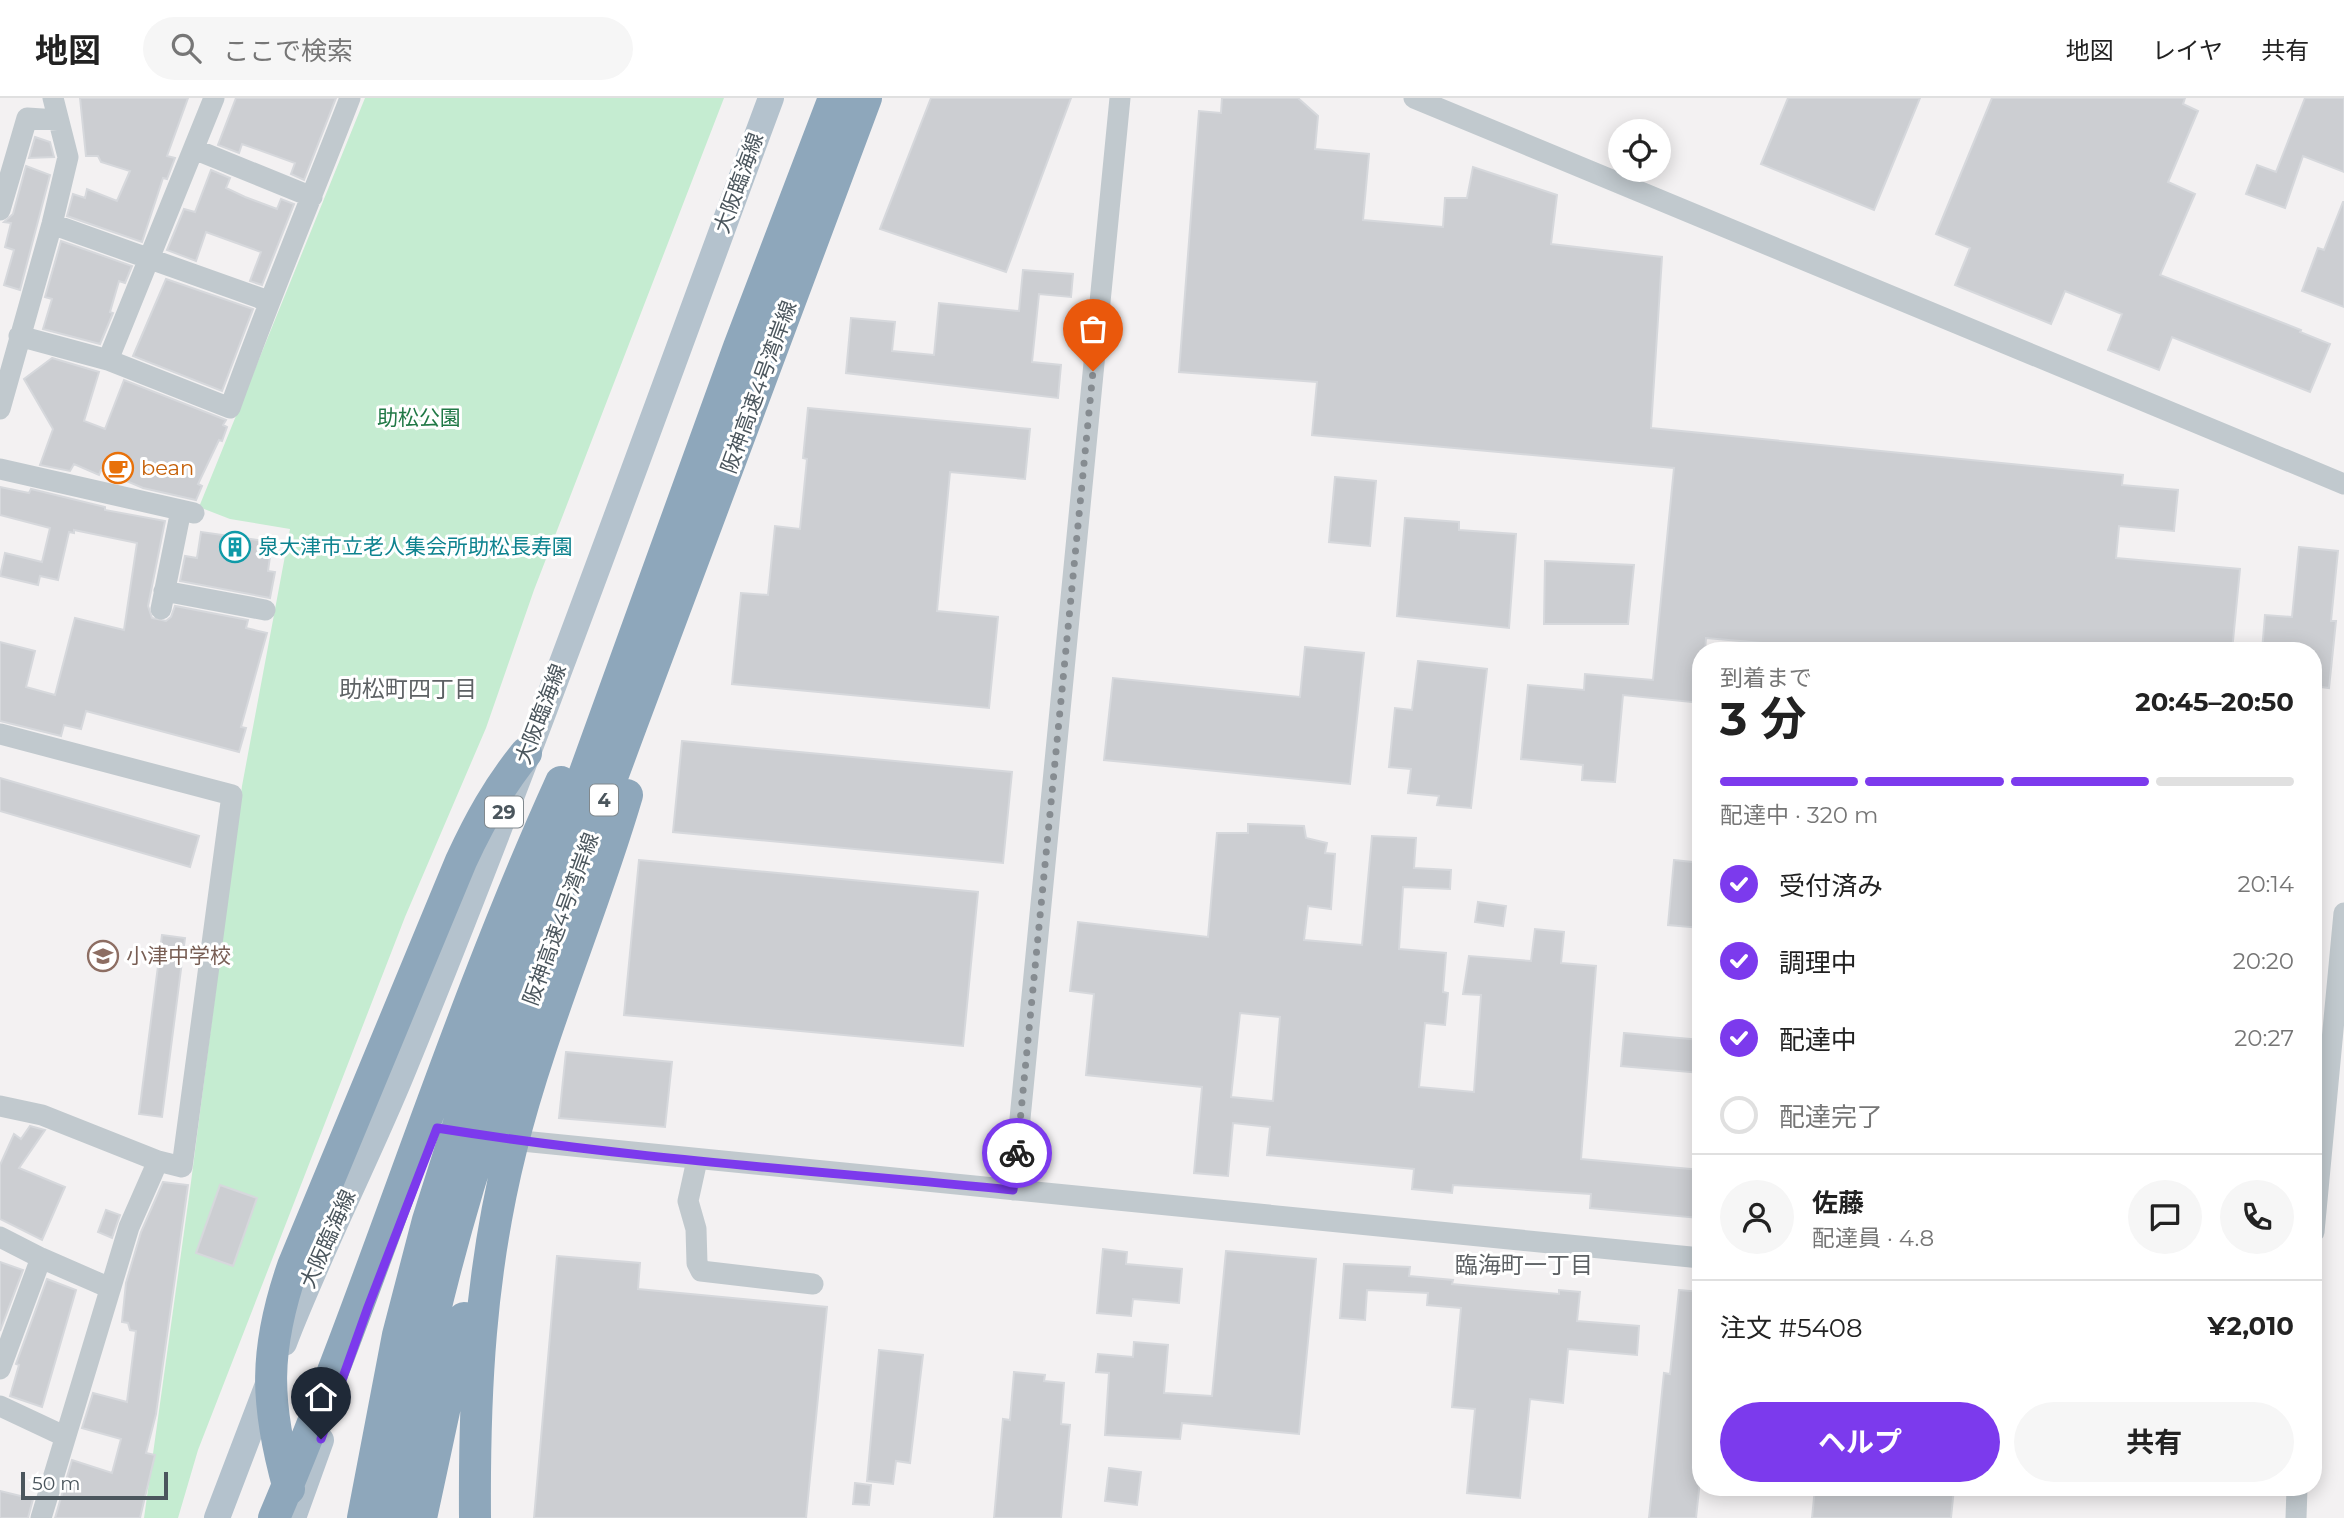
<!DOCTYPE html>
<html lang="ja">
<head>
<meta charset="utf-8">
<style>
	:root { --surface:#fff; --page:#f6f6f6; --text:#222; --muted:#767676; --line:#e0e0e0; --accent:#7c3aed }
	body { margin:0; font-family:Montserrat,"Noto Sans JP",sans-serif; background:var(--page); color:var(--text); height:100vh; display:flex; flex-direction:column; font-size:26px; white-space:nowrap }
	* { box-sizing:border-box; margin:0 }
	p { font-size:23px; color:var(--muted) }
	.icon { flex:none; width:38px; height:38px; fill:none; stroke:currentColor; stroke-width:2; stroke-linecap:round; stroke-linejoin:round }
	.map { position:relative; flex:1; overflow:hidden }
	.drawer { position:absolute; left:1692px; top:544px; width:630px; height:854px; display:flex; flex-direction:column; background:var(--surface); border-radius:28px; box-shadow:0 4px 18px #0003 }
	.drawer>* { flex:none }
	.fabs { position:absolute; left:1608px; top:21px; display:grid; gap:14px }
	.fabs a { display:grid; place-items:center; width:63px; height:63px; border-radius:50%; background:var(--surface); box-shadow:0 4px 18px #0003; font-size:35px }
	.scale { position:absolute; left:21px; bottom:18px; width:147px; box-sizing:border-box; padding-left:7px; border:4px solid #4b565d; border-top:0; font-size:19px; line-height:24px; white-space:nowrap; color:#4b565d; -webkit-text-stroke:5px #fff; paint-order:stroke }
	.pin { position:absolute; display:grid; place-items:center; width:60px; height:60px; color:#fff; margin:-72px -30px; border-radius:50% 50% 50% 0; rotate:-45deg; box-shadow:0 0 7px #0007 }
	.pin .icon { rotate:45deg }
	.courier { position:absolute; display:grid; place-items:center; width:70px; height:70px; margin:-35px; border:5px solid #7c3aed; border-radius:50%; background:#fff; color:#222; box-shadow:0 2px 9px #0007 }
	.summary em { font-style:normal; font-weight:700 }
	.summary div { display:flex; flex-direction:column-reverse }
	.summary { display:flex; align-items:center; justify-content:space-between; height:119px; padding:0 28px }
	h1 { font-size:46px; font-weight:700; line-height:52px }
	.bar { display:grid; grid-template-columns:repeat(4,1fr); gap:10px 7px; align-content:center; height:84px; padding:0 28px }
	.bar i { height:9px; border-radius:5px; background:var(--line) }
	.bar .current { background:var(--accent) }
	.bar p { grid-column:span 4 }
	.line { display:flex; align-items:center; gap:18px; padding:0 28px; border-top:2px solid var(--line) }
	.line div { flex:1 }
	.round { display:grid; place-items:center; flex:none; width:74px; height:74px; border-radius:37px; background:var(--page) }
	ol { padding:0 28px; list-style:none }
	li { display:flex; align-items:center; gap:21px; height:77px }
	li p { margin-inline-start:auto }
	li .icon { padding:7px; border-radius:50%; background:var(--accent); color:#fff; stroke-width:4 }
	li:last-child { color:var(--muted) }
	li i { width:38px; height:38px; border:4px solid var(--line); border-radius:50% }
	.action { display:flex; gap:14px; margin-top:auto; padding:14px 28px }
	.action a { flex:1; height:80px; border-radius:42px; background:var(--accent); color:#fff; font-size:28px; font-weight:700; line-height:80px; text-align:center }
	.action a+a { background:var(--page); color:var(--text) }
	header { display:flex; align-items:center; gap:42px; box-sizing:border-box; height:98px; padding:0 35px; background:var(--surface); border-bottom:2px solid var(--line) }
	header strong { font-size:33px }
	nav { display:flex; gap:38px; margin-inline-start:auto; font-size:24px }
	.search { width:490px; height:63px; background:var(--page); display:flex; align-items:center; gap:18px; box-sizing:border-box; padding:0 24px; border-radius:38px; color:var(--muted); font-size:26px }
	.map>svg:first-child { display:block }
	.green { fill:#c5ecd1 }
	.building { fill:#ccced2; stroke:#d6d8dc; stroke-width:2; fill-rule:evenodd }
	.lines { fill:none; stroke-linecap:round; stroke-linejoin:round }
	.minor { stroke:#c1c9ce; stroke-width:21 }
	.major { stroke:#b4c2cd; stroke-width:26 }
	.highway { stroke:#8ea7bb; stroke-width:32 }
	.done { stroke:#868c91; stroke-width:7; stroke-dasharray:0 12.6 }
	.route { stroke:#7c3aed; stroke-width:9 }
	.labels { text-anchor:middle; stroke-width:6; stroke-linejoin:round; paint-order:stroke }
	.shield { fill:#fff; stroke:#81898e; stroke-width:2 }
	.shield-label { font-size:19px; font-weight:bold; fill:#4b565d }
	.street-label { font-size:21px; fill:#4b565d; stroke:#fff }
	.park-label { font-size:21px; fill:#217946; stroke:#fff }
	.food-label { font-size:21px; fill:#c56008; stroke:#fff; text-anchor:start }
	.culture-label { font-size:21px; fill:#0d838f; stroke:#fff; text-anchor:start }
	.education-label { font-size:21px; fill:#785e54; stroke:#fff; text-anchor:start }
	.neighbourhood-label { font-size:23px; fill:#5e6265; stroke:#fff }
</style>
</head>
<body>
<header>
<strong>地図</strong>
<div class="search"><svg class="icon" aria-label="search" viewBox="0 0 24 24"><circle cx="10" cy="10" r="6"/><path d="M15 15l6 6"/></svg>ここで検索</div>
<nav><a>地図</a><a>レイヤ</a><a>共有</a></nav>
</header>
<div class="map">
<svg width="2344" height="1420" viewBox="0 0 2344 1420">
	<rect width="100%" height="100%" fill="#f3f1f2"/>
	<path class="green" d="M365 0H724L534 492 486 630 405 819 198 1352 178 1420H144L191 1084 242 688 290 431 230 421 199 409Z"/>
	<path class="building" d="M80 0H188L167 58 175 60 167 81 163 80 142 144 67 118 73 96 85 100 87 91 117 103 130 73 101 64 98 58H86Z
		M236 0H336L304 82 291 76 295 65 242 46 239 55 218 47Z
		M931 0H1071L1006 174 880 131Z
		M1222 0H1298L1318 18 1315 51 1369 56 1363 122 1443 129 1445 100H1467L1473 69 1557 97 1551 146 1662 159 1651 330 2123 377 2122 387 2178 392 2174 433 2119 428 2116 460 2240 471 2232 553H1853L1706 540 1705 553H1701V605L1623 597 1615 684 1582 682 1583 667 1521 661 1528 587 1584 592 1585 576 1653 582 1674 370 1312 337 1317 284 1179 274 1199 13 1221 15Z
		M1788 0H1920L1874 112 1761 66Z
		M1992 0H2185L2183 6 2198 13 2168 84 2195 96 2160 177 2301 232 2300 234 2330 246 2310 294 2172 239 2159 272 2108 252 2122 216 2065 193 2051 226 1955 187 1970 150 1936 136Z
		M2305 0H2344V74L2303 58 2285 110 2246 96 2257 67 2276 74Z
		M35 39 50 44 54 59 29 60Z
		M26 68 50 77 20 192 4 187 14 152 5 149 11 125 4 124 13 116Z
		M211 72 230 80 226 90 245 99 277 111 281 101 294 106 262 187 250 183 261 154 206 134 196 163 167 152 184 111 195 114Z
		M2343 104H2344V209L2302 193 2318 150 2324 152Z
		M61 143 132 168 125 185 119 183 110 214 113 215 100 246 43 231 52 201 45 199Z
		M1023 172 1073 176 1071 199 1039 196 1032 264 1061 267 1058 300 846 275 851 220 895 224 892 253 934 257 939 205 1019 213Z
		M166 181 253 211 222 293 133 258Z
		M52 260 99 274 84 323 105 331 124 282 226 322 223 327 227 329 222 343 219 342 198 386 202 388 196 402 143 390 101 372 99 377 74 366 70 373 40 367 53 331 24 281Z
		M808 310 1030 331 1025 381 950 374 937 513 998 519 989 610 732 586 741 495 768 497 775 428 800 431 807 361 803 360Z
		M1335 379 1376 383 1370 448 1329 444Z
		M0 389 29 395 31 391 105 409V412L165 423 148 508 152 520 166 523 171 519 175 508 248 522 246 530 267 535 241 629 246 630 239 654 86 613 81 631 64 627 61 638 0 623V544L35 553 26 589 55 597 75 520 124 532 137 445 74 432V435L69 434 58 482 40 478 38 487 0 478 5 455 42 464 50 430 0 417Z
		M1405 420 1459 424V432L1516 436 1509 530 1397 518Z
		M201 434 272 444 268 473 275 474 270 500 180 483 185 458 197 460Z
		M2299 449 2338 453 2331 523H2336L2329 590 2314 588V553H2262L2265 517 2292 519Z
		M1545 463 1634 467 1628 526H1544Z
		M1305 549 1364 555 1350 686 1104 662 1113 580 1300 599Z
		M1418 563 1487 571 1471 710 1437 707 1439 698 1408 695 1411 671 1389 669 1395 610 1412 612Z
		M682 643 1012 674 1003 765 673 734Z
		M0 680 199 738 190 769 0 713Z
		M1248 726 1304 728 1306 740 1327 745 1325 755 1335 756 1331 811 1308 808 1304 842 1362 847 1372 738 1416 740 1414 770 1451 772 1450 791 1403 789 1399 851 1446 855 1443 894 1448 895 1445 927 1425 925 1419 989 1474 994 1481 897 1463 896 1469 858 1531 863 1535 831 1564 834 1561 865 1596 868 1581 1061 1701 1072 1699 1120 1590 1110 1591 1096 1453 1087 1452 1095 1412 1091 1414 1071 1267 1057 1270 1029 1233 1025 1228 1078 1194 1075 1202 989 1086 977 1094 896 1070 893 1078 824 1208 839 1217 735H1248ZM1240 915 1280 919 1273 1003 1231 999Z
		M639 762 978 794 963 948 624 917Z
		M1674 762 1701 765V830L1668 827Z
		M1478 804 1506 808 1503 828 1475 824Z
		M162 837 185 840 162 1019 139 1016Z
		M1624 935 1701 942V975L1621 968Z
		M566 954 672 964 665 1029 559 1020Z
		M30 1028 45 1032 19 1070 65 1089 42 1142 0 1121V1067L14 1036 21 1041Z
		M163 1084 188 1087 156 1316 146 1355 155 1357 140 1420H55L72 1362 112 1375 121 1341 82 1330 93 1295 127 1304 136 1233 130 1232 128 1225 122 1224 126 1185 141 1134Z
		M220 1087 257 1100 233 1168 196 1155Z
		M106 1112 120 1117 112 1140 98 1134Z
		M1103 1151 1127 1154 1126 1166 1182 1171 1179 1205 1133 1201 1131 1218 1097 1215Z
		M1226 1153 1316 1161 1299 1336 1182 1325 1180 1341 1105 1337 1109 1275 1096 1274 1098 1256 1133 1259 1134 1244 1168 1247 1164 1295 1212 1298Z
		M557 1158 640 1165 638 1191 827 1209 806 1420H534Z
		M0 1164 23 1172 0 1233Z
		M1344 1166 1410 1169 1409 1178 1453 1182 1452 1186 1559 1196V1192L1580 1194 1577 1223 1639 1228 1637 1257 1568 1251 1563 1305 1530 1301 1520 1400 1467 1395 1475 1311 1452 1309 1461 1210 1427 1207 1428 1195 1367 1192 1365 1222 1340 1220Z
		M47 1181 76 1192 42 1309 10 1298 19 1267 16 1266Z
		M1679 1192 1701 1194V1373L1696 1420H1649L1664 1275 1670 1276Z
		M879 1252 923 1257 910 1365 896 1363 893 1386 867 1383Z
		M1014 1274 1045 1277 1044 1283 1064 1285 1061 1326 1070 1327 1061 1420H994L1003 1321 1010 1322Z
		M1109 1370 1141 1374 1137 1407 1105 1403Z
		M855 1385 871 1387 869 1407 853 1406Z
		M1815 1390H1954L1951 1420H1812Z
		M0 1393 33 1401 28 1420H0Z"/>
	<g class="lines">
		<path class="minor" d="M1414 0 2344 386
			M194 51 312 99
			M0 112 27 20 58 22
			M52 126 268 203
			M19 238 108 262 230 310C267 206 310 104 350 0
			M108 262 214 0
			M0 311 52 126 68 59 53 0
			M0 371 194 415
			M164 493 265 512
			M161 511 181 412
			M0 636 232 697 182 1069 158 1063 42 1017 0 1008
			M502 1041 1701 1160
			M697 1062 688 1103 696 1131 697 1165 701 1173 813 1186
			M1013 1092 1120 0
			M2314 1134 2344 815
			M0 1139 41 1160
			M0 1271 41 1160 110 1190
			M0 1308 64 1338
			M41 1420 129 1129 158 1063
			M2296 1420 2297 1390"/>
		<path class="major" d="M284 1245C320 1151 367 1062 405 968 535 649 651 323 771 0
			M217 1420 270 1281
			M293 1420 321 1342"/>
		<path class="highway" d="M289 1391C265 1305 264 1252 293 1168L461 763C479 724 498 689 526 655
			M274 1420C377 1178 452 924 561 684
			M363 1420 398 1237 428 1122 466 1003 739 249 834 0
			M392 1420C416 1282 448 1144 493 1011 536 882 584 755 631 628 710 419 789 210 866 0
			M421 1420 464 1220
			M475 1420C474 1293 480 1175 511 1051 541 931 592 816 627 697"/>
	</g>
	<g class="lines">
		<path class="done" d="M1017 1055 1093 273"/>
		<path class="route" d="M321 1341 368 1209 437 1030C628 1061 821 1073 1013 1092L1017 1055"/>
	</g>
	<defs>
		<g id="cafe-ring" transform="scale(1.575)"><circle r="9.5" fill="#fff" stroke="#e8710a" stroke-width="1.5"/><path d="M-5.5-4.5H6V0H3Q3 3.5 0 3.5H-2.5Q-5.5 3.5-5.5 0ZM3-3.2v2h1.7v-2ZM-6 4.5H4V6H-6Z" fill="#e8710a"/></g>
		<g id="building-ring" transform="scale(1.575)"><circle r="9.5" fill="#fff" stroke="#0f9aa8" stroke-width="1.5"/><path d="M-4-6H4V6H1V3H-1V6H-4ZM-2.5-4.3h1.7v1.8h-1.7ZM.8-4.3h1.7v1.8H.8ZM-2.5-1h1.7V.8h-1.7ZM.8-1h1.7V.8H.8Z" fill="#0f9aa8"/></g>
		<g id="school-ring" transform="scale(1.575)"><circle r="9.5" fill="#fff" stroke="#8d6e63" stroke-width="1.5"/><path d="M0-5L7-2L0 1L-7-2ZM-4 1L0 2.5L4 1V4Q0 6-4 4Z" fill="#8d6e63"/></g>
	</defs>
	<g fill-rule="evenodd">
		<use href="#cafe-ring" x="118" y="370"/>
		<use href="#building-ring" x="235" y="449"/>
		<use href="#school-ring" x="103" y="858"/>
	</g>
	<g class="labels">
		<g class="shield">
			<rect x="590" y="686.5" width="28" height="31" rx="5"/>
			<rect x="485" y="698.5" width="38" height="31" rx="5"/>
		</g>
		<g class="shield-label">
			<text x="604" y="709">4</text>
			<text x="504" y="721">29</text>
		</g>
		<g class="street-label">
			<text transform="translate(739 85) rotate(-70)" y="7">大阪臨海線</text>
			<text transform="translate(759 289) rotate(-70)" y="7">阪神高速4号湾岸線</text>
			<text transform="translate(541 616) rotate(-69)" y="7">大阪臨海線</text>
			<text transform="translate(561 821) rotate(-70)" y="7">阪神高速4号湾岸線</text>
			<text transform="translate(328 1141) rotate(-66)" y="7">大阪臨海線</text>
		</g>
		<g class="park-label">
			<text x="419" y="327">助松公園</text>
		</g>
		<g class="food-label">
			<text x="141" y="377">bean</text>
		</g>
		<g class="culture-label">
			<text x="258" y="456">泉大津市立老人集会所助松長寿園</text>
		</g>
		<g class="education-label">
			<text x="126" y="865">小津中学校</text>
		</g>
		<g class="neighbourhood-label">
			<text x="408" y="599">助松町四丁目</text>
			<text x="1524" y="1175">臨海町一丁目</text>
		</g>
	</g>
</svg>
<div class="fabs">
<a><svg class="icon" aria-label="locate" viewBox="0 0 24 24"><circle cx="12" cy="12" r="6"/><path d="M12 2v4M12 18v4M2 12h4M18 12h4"/></svg></a>
</div>
<div class="scale">50 m</div>
<div class="pin" style="left:1093px;top:273px;background:#ea580c"><svg class="icon" aria-label="bag" viewBox="0 0 24 24"><path d="M5 8h14l-1 12H6zM9 8a3 3 0 0 1 6 0"/></svg></div>
<div class="pin" style="left:321px;top:1341px;background:#1f2937"><svg class="icon" aria-label="home" viewBox="0 0 24 24"><path d="M3 11l9-7 9 7M6 9v11h12V9"/></svg></div>
<div class="courier" style="left:1017px;top:1055px"><svg class="icon" aria-label="bike" viewBox="0 0 24 24"><circle cx="6" cy="16" r="4"/><circle cx="18" cy="16" r="4"/><path d="M6 16l4-8h5l3 8M10 8l3 8H6M13 5h3"/></svg></div>
<section class="drawer">
<div class="summary"><div><h1>3 分</h1><p>到着まで</p></div><em>20:45–20:50</em></div>
<div class="bar"><i class="current"></i><i class="current"></i><i class="current"></i><i></i><p>配達中 · 320 m</p></div>
<ol>
<li><svg class="icon" aria-label="check" viewBox="0 0 24 24"><path d="M5 12l5 5 9-10"/></svg>受付済み<p>20:14</p></li>
<li><svg class="icon" aria-label="check" viewBox="0 0 24 24"><path d="M5 12l5 5 9-10"/></svg>調理中<p>20:20</p></li>
<li><svg class="icon" aria-label="check" viewBox="0 0 24 24"><path d="M5 12l5 5 9-10"/></svg>配達中<p>20:27</p></li>
<li><i></i>配達完了</li>
</ol>
<div class="line" style="height:126px"><a class="round"><svg class="icon" aria-label="person" viewBox="0 0 24 24"><circle cx="12" cy="8" r="4"/><path d="M4 21q1-7 8-7t8 7"/></svg></a><div><b>佐藤</b><p>配達員 · 4.8</p></div><a class="round"><svg class="icon" aria-label="chat" viewBox="0 0 24 24"><path d="M4 5h16v11H9l-5 4z"/></svg></a><a class="round"><svg class="icon" aria-label="phone" viewBox="0 0 24 24"><path d="M5 4h4l2 5-3 2q2 4 5 5l2-3 5 2v4C11 20 4 13 5 4z"/></svg></a></div>
<div class="line" style="height:91px"><div>注文 #5408</div><b>¥2,010</b></div>
<div class="action"><a>ヘルプ</a><a>共有</a></div>
</section>
</div>
</body>
</html>
